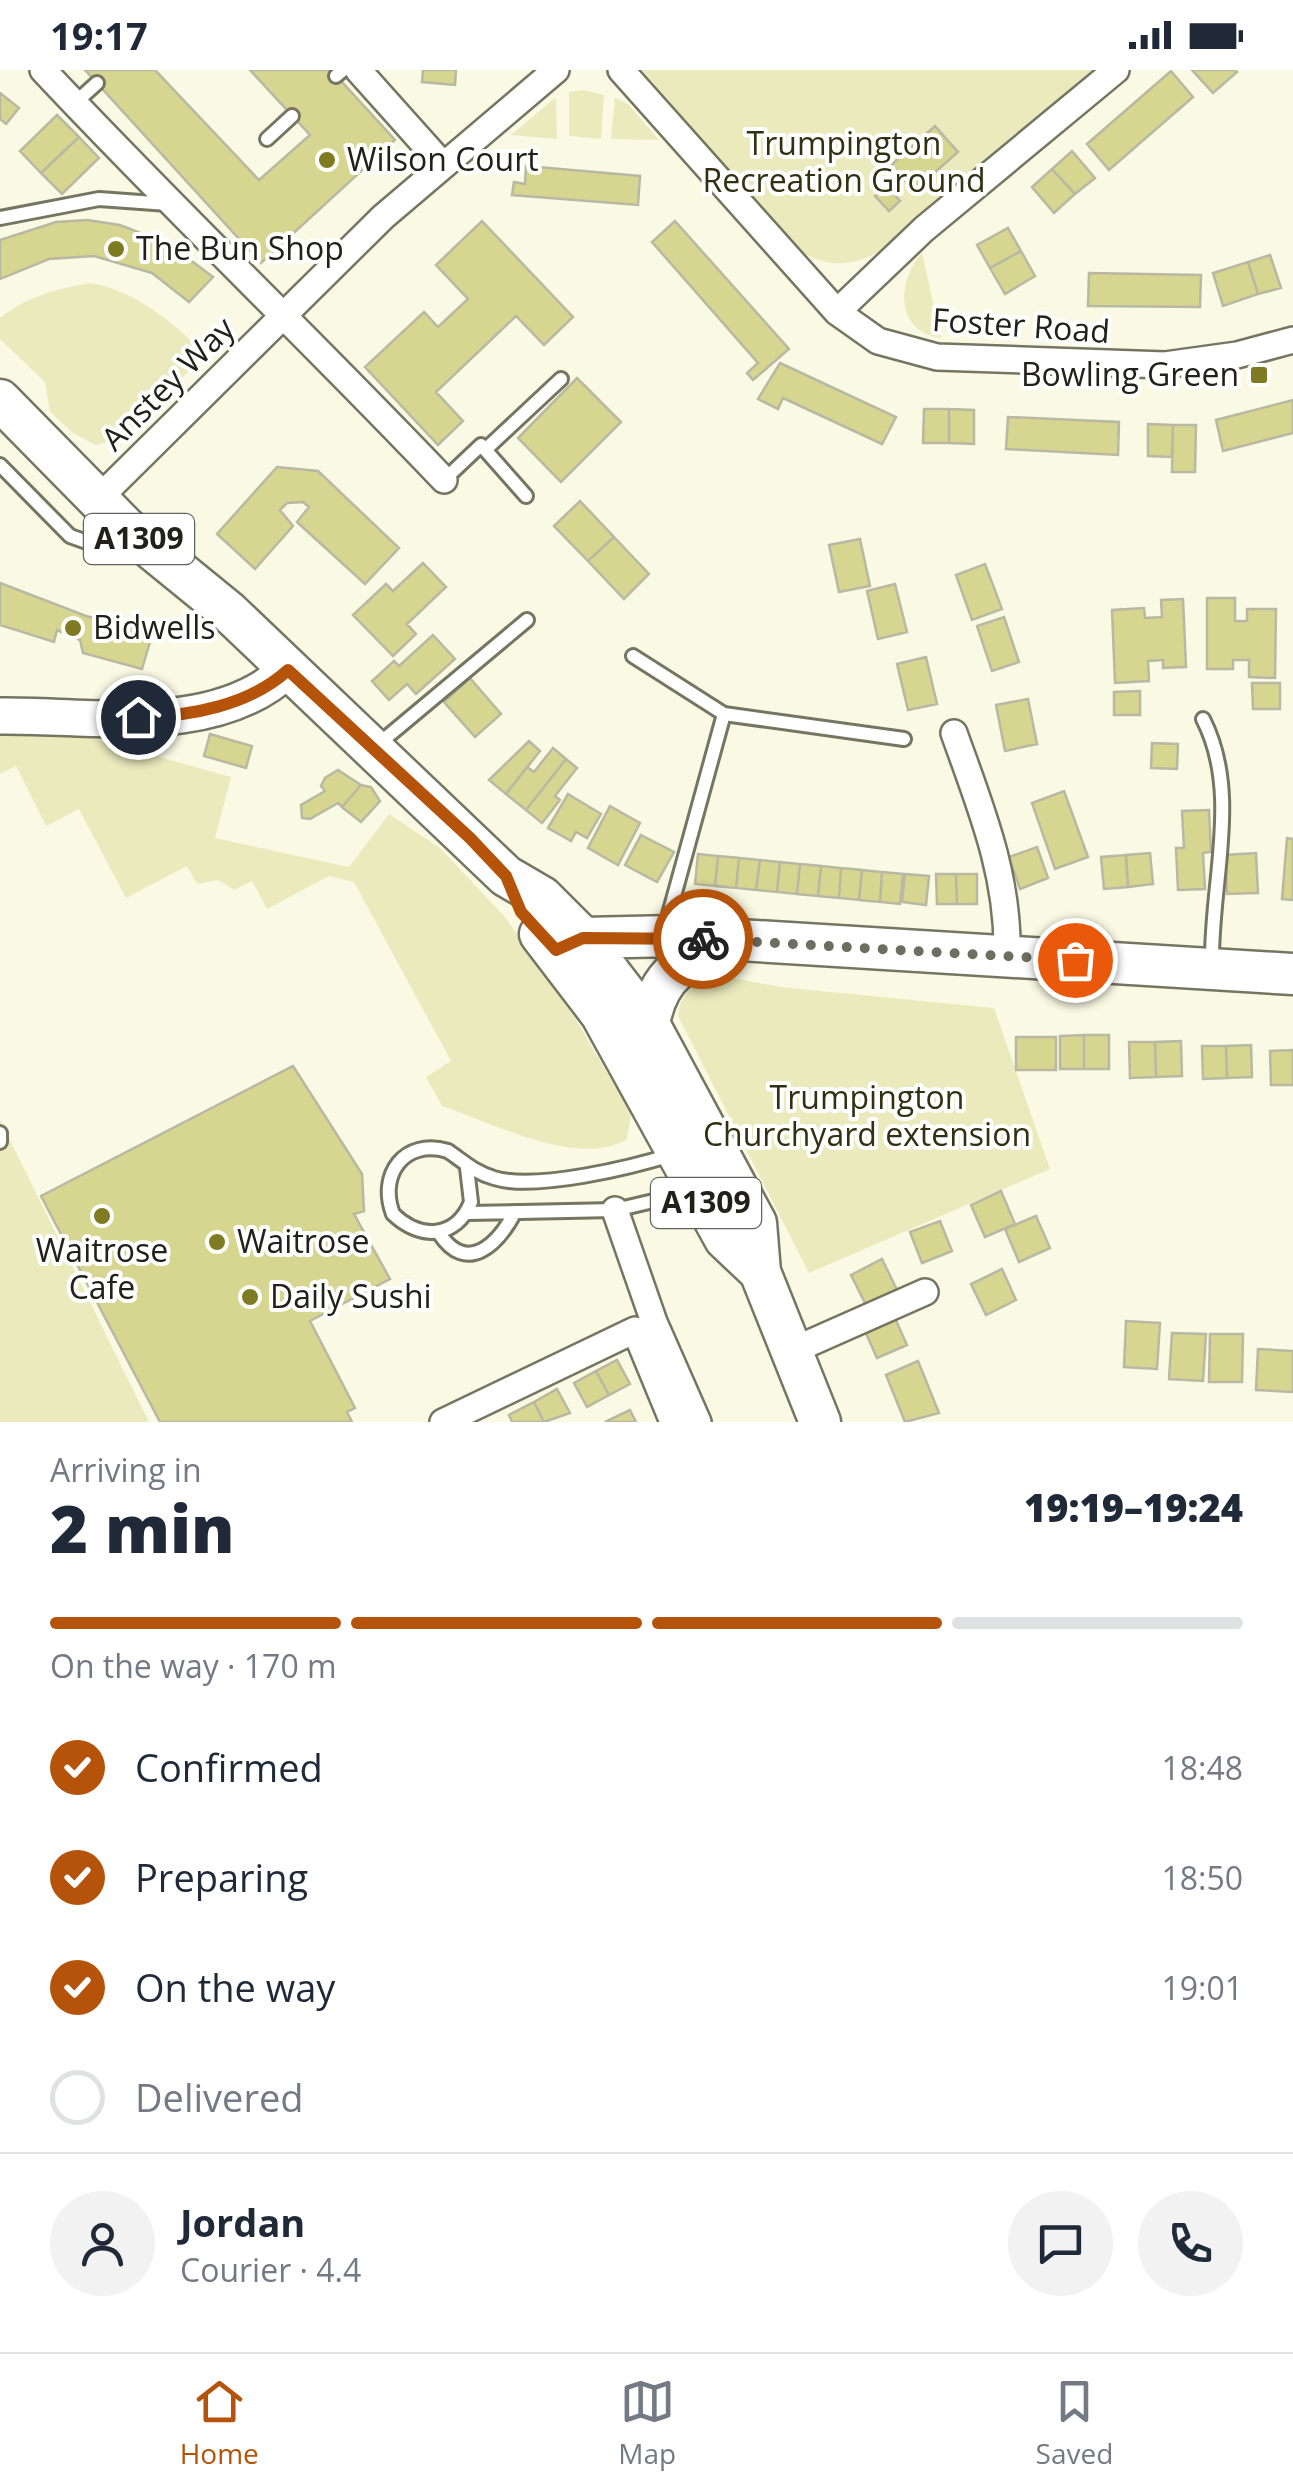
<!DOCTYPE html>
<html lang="en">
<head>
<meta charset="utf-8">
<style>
	:root { --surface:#fff; --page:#f2f2f3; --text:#1f2937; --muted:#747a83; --line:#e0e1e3; --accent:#b45309 }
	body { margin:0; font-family:"Open Sans",sans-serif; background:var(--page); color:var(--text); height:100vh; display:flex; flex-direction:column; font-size:38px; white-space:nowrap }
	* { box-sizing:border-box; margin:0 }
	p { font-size:32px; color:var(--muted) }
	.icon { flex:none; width:55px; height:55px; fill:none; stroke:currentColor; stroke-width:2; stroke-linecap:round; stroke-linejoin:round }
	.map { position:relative; height:1352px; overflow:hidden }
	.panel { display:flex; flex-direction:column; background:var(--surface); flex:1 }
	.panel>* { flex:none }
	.pin { position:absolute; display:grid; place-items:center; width:85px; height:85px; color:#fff; margin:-42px; border:5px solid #fff; border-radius:50%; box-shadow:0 2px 10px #0007 }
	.courier { position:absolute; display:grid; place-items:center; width:100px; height:100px; margin:-50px; border:8px solid #b45309; border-radius:50%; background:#fff; color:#222; box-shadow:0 2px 12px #0007 }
	.headline em { font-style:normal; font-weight:800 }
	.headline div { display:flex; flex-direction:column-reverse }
	.headline { display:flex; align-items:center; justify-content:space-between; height:170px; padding:0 50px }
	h1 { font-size:65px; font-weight:800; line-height:75px }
	.bar { display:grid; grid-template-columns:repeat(4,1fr); gap:15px 10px; align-content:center; height:120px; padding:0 50px }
	.bar i { height:12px; border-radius:8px; background:var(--line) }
	.bar .current { background:var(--accent) }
	.bar p { grid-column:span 4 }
	.line { display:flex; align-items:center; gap:25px; padding:0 50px; border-top:2px solid var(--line) }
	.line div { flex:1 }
	.round { display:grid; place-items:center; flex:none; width:105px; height:105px; border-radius:52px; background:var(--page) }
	ol { padding:0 50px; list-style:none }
	li { display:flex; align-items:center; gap:30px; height:110px }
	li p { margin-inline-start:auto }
	li .icon { padding:10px; border-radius:50%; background:var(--accent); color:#fff; stroke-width:4 }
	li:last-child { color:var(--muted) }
	li i { width:55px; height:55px; border:5px solid var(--line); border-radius:50% }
	.status { display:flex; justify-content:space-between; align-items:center; height:70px; padding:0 50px; background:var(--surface); direction:ltr }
	.status svg { height:28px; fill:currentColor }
	.tabs { display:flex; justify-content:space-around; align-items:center; height:140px; border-top:2px solid var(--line); background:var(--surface); font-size:28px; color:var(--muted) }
	.tabs a { display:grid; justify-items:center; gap:5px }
	.tabs .current { color:var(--accent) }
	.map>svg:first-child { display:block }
	.green { fill:#eaeabd }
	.building { fill:#d6d690; stroke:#b8b8a3; stroke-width:2.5 }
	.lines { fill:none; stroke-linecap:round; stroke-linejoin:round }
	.lane-casing { stroke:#757561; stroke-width:18 }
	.street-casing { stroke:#757561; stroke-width:30 }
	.secondary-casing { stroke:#757561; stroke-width:40 }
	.primary-casing { stroke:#757561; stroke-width:45 }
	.lane { stroke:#fff; stroke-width:12 }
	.street { stroke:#fff; stroke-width:25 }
	.secondary { stroke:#fff; stroke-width:35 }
	.primary { stroke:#fff; stroke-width:40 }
	.done { stroke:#6d6d60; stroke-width:10; stroke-dasharray:0 18 }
	.route { stroke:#b45309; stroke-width:12 }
	.poi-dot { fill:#7e7b22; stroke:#fff; stroke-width:4 }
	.labels { text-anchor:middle; stroke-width:8; stroke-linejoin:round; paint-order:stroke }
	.shield { fill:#fff; stroke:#64645e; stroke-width:2.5 }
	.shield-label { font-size:30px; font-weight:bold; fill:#212119 }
	.park-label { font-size:32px; fill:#313112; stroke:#fff }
	.poi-label { font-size:32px; fill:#212119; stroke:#fff; text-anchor:start }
	.street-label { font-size:32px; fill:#212119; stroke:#fff }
</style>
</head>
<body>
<div class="status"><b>19:17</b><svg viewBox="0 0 49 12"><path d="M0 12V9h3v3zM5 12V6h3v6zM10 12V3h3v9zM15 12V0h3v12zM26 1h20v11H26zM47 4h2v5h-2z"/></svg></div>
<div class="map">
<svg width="1293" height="1352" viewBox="0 0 1293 1352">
	<rect width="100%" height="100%" fill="#fafae4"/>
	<path class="green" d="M642 0H1100L883 180C848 198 824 199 792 175Z
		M583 20 604 25 601 69 569 66V22Z
		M556 27 557 69 511 65Z
		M615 28 628 34 659 70 611 69Z
		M922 183 941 268C894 261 897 211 922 183Z
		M91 213C138 222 172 252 205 284L125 367 96 375 73 363 50 342 45 312 0 269V248C28 226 56 219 91 213Z
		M0 657 88 667 231 707 215 768 349 797 389 744 440 778 505 847 575 948 631 1043 627 1069C579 1099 490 1052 442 1036L426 1007 451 991 354 812 329 806 267 839 252 811 234 820 218 810 197 814 187 796 126 828 79 739 46 756 16 696 0 704Z
		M727 907 780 917 994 938 1050 1099 809 1203 678 946C682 915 700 912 727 907Z
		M0 1050 149 1352H0Z"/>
	<path class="building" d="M85 0H155L259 110 310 65 250 0H331L395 70 261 193Z
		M423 0H456L455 15 422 12Z
		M1192 0H1235L1237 2 1213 23Z
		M1171 1 1193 27 1109 100 1087 74Z
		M0 23 19 38 6 54 0 49Z
		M57 45 79 67 41 103 20 81Z
		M935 56 958 82 914 121 891 95Z
		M79 67 99 88 62 124 41 103Z
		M1072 81 1095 108 1075 124 1052 99Z
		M526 96 640 106 638 135 512 125 514 112 525 114Z
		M1052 99 1075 124 1054 143 1032 117Z
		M887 116 900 131 889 141 875 126Z
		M87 150 120 155 169 174 213 207 189 232 152 203 94 186 49 189 0 209V170L56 152Z
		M482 151 573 247 544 275 516 246 436 322 463 351 438 375 365 297 424 242 438 257 468 229 436 195Z
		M675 151 789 279 753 310 747 303 758 293 652 172Z
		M1008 158 1021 181 990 198 977 175Z
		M1021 181 1035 206 1005 224 990 198Z
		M1270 185 1281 218 1258 224 1248 192Z
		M1248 192 1258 224 1223 236 1213 203Z
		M1089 203 1201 205 1200 237 1088 236Z
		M780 293 896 347 882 374 783 328 778 339 758 329Z
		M577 308 621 352 561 412 518 368Z
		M1293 330V363L1223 381 1216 350Z
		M924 339H949V373H923Z
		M949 339 974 340V374L949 373Z
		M1008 347 1119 352 1118 385 1006 379Z
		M1148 354 1173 355 1172 387 1148 386Z
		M1173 355H1196L1195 402H1172Z
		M277 397 318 401 399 478 365 514 297 452 309 437 303 432 287 433 280 440 293 456 255 499 217 464Z
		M580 431 614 467 588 491 554 456Z
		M614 467 649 504 624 529 588 491Z
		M860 469 870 516 839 522 829 475Z
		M423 493 446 517 407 554 416 564 393 586 353 545 386 514 393 521Z
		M985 494 1002 539 972 550 956 505Z
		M0 513 86 546 153 562 142 599 83 583 80 570 57 560 54 572 0 555Z
		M895 514 907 562 878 569 867 521Z
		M1207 528H1235V551H1247V539H1276L1275 608 1249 607V590H1233V599H1207Z
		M1183 529 1186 597 1163 598V590L1148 591 1149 611 1115 613 1112 540 1144 538 1145 548 1162 547 1161 530Z
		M1004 547 1019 592 992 601 977 556Z
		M433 565 455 589 416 624 407 614 389 630 372 611 394 591 399 596Z
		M926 587 937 634 908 640 897 594Z
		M470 608 501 644 475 667 444 632Z
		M1252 613H1280V639H1253Z
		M1140 621V645H1114V622Z
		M1028 629 1037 674 1005 681 996 635Z
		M210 664 252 676 246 698 204 686Z
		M529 671 540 681 506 724 489 710Z
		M1152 673 1178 674 1177 699 1151 698Z
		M553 678 566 689 526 740 506 724 527 697 534 702Z
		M566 689 577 698 555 726 560 730 542 753 526 740Z
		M338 700 361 715 342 737 338 733 310 749 302 748 301 735 325 721 321 716 325 708Z
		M361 715 371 717 380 731 361 752 342 737Z
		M1064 721 1088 787 1055 799 1032 733Z
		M568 724 601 744 587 768 576 762 571 771 548 758Z
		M610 736 640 753 618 795 588 778Z
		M1209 740 1211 782 1203 783 1205 819 1178 820 1176 778H1184L1182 741Z
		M641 765 674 782 657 812 625 795Z
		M1287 768 1293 769V830L1282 829Z
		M1037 777 1048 808 1020 819 1009 787Z
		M1150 783 1153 814 1128 817 1126 785Z
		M1256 783 1258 823 1227 824 1225 785Z
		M698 784 718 786 715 816 695 814Z
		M1126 785 1128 817 1104 819 1101 787Z
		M718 786 739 788 736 818 715 816Z
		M739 788 760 790 756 820 736 818Z
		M760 790 780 792 777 822 756 820Z
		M780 792 800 794 797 824 777 822Z
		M800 794 821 796 818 826 797 824Z
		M821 796 841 798 839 828 818 826Z
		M841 798 862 800 859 830 839 828Z
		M862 800 882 802 880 832 859 830Z
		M882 802 903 804 900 834 880 832Z
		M905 804 929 806 926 835 902 832Z
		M936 804H956L957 834H937Z
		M956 804H977V834H957Z
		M1084 965V999H1060V966Z
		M1084 965H1109V999H1084Z
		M1016 967H1056V1000H1016Z
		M1181 971 1182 1006 1156 1007 1155 972Z
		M1129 972H1155L1156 1007 1130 1008Z
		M1251 975 1252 1007 1227 1008 1226 976Z
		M1202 976H1226L1227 1008 1203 1009Z
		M1293 980V1015H1271L1270 981Z
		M293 996 362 1104 364 1141 354 1144 390 1209 310 1251 355 1338 347 1342 352 1352H160L41 1126Z
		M1001 1121 1015 1154 985 1167 971 1135Z
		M1036 1146 1050 1178 1019 1192 1005 1159Z
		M940 1151 952 1181 922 1193 910 1162Z
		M882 1189 897 1220 866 1235 851 1205Z
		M1002 1199 1016 1230 986 1245 971 1214Z
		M894 1246 907 1275 877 1288 864 1259Z
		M1126 1251 1160 1253 1157 1299 1124 1297Z
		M1172 1263 1206 1264 1203 1311 1169 1309Z
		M1210 1264H1243L1242 1312H1209Z
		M1258 1279 1293 1281V1322L1256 1320Z
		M617 1290 630 1314 609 1325 596 1301Z
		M918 1291 939 1343 905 1352 886 1305Z
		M596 1301 609 1325 587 1337 574 1313Z
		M557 1319 570 1343 544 1352 534 1332Z
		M534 1332 544 1352H512L509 1345Z
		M630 1340 636 1352H605Z"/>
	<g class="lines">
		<g class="lane-casing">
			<path id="lane" d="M336 6 343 0
				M75 33 97 13
				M267 69 292 46
				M0 148 99 129 168 134
				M485 380 561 309
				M0 395 70 466 98 476 119 462
				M444 410 481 375 526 426
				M633 586 724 644 904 669
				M1203 649C1241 723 1211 811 1212 892
				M375 677 527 550
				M665 859 724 644
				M0 1063V1072
				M467 1098 471 1132C456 1169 420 1170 393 1144 378 1105 404 1068 448 1081 464 1092 474 1102 494 1108 535 1121 633 1097 674 1084
				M467 1143 615 1140 692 1122
				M439 1163C467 1206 498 1174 515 1142"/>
		</g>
		<g class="street-casing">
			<path id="street" d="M43 0C174 140 312 271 444 410
				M358 0 443 95
				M621 0 837 242 878 271 937 287 1165 295 1237 285 1293 270
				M837 242 924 159 1116 0
				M97 430 383 147 556 0
				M954 663C980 736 1009 805 1007 885
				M615 1140 654 1252 698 1352
				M794 1280 925 1222
				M443 1352 635 1260 673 1352"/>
		</g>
		<g class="secondary-casing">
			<path id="secondary" d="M0 646C91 645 216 668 288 599"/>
		</g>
		<g class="primary-casing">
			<path id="primary" d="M0 330 126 458 229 542 506 806 542 827 583 868 649 954 756 1153 760 1202 820 1352
				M540 864 601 944 725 1169 760 1202
				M555 880 583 868 674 866 1293 904
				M649 954C658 904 683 889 729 877"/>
		</g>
		<use href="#lane" class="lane"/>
		<use href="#street" class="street"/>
		<use href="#secondary" class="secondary"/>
		<use href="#primary" class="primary"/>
	</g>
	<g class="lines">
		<path class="done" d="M703 869 1075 890"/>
		<path class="route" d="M138 647C189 647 250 635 288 600L470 768 506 806 521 842 556 880 583 868 703 869"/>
	</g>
	<g class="poi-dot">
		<circle cx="327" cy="90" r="10"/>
		<circle cx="116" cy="179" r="10"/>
		<rect x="1249" y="295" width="20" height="20" rx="5"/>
		<circle cx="73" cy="558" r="10"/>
		<circle cx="102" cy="1146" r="10"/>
		<circle cx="217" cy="1172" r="10"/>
		<circle cx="250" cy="1227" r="10"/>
	</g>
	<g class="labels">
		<g class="shield">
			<rect x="84" y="444" width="110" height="50" rx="8"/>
			<rect x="651" y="1108" width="110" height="50" rx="8"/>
		</g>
		<g class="shield-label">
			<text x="139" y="479">A1309</text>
			<text x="706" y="1143">A1309</text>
		</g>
		<g class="park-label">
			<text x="844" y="85">Trumpington<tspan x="844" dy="37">Recreation Ground</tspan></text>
			<text x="867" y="1039">Trumpington<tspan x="867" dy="37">Churchyard extension</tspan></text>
		</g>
		<g class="poi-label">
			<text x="347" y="101">Wilson Court</text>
			<text x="136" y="190">The Bun Shop</text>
			<text x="1239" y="316" text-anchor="end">Bowling Green</text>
			<text x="93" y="569">Bidwells</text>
			<text x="237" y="1183">Waitrose</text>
			<text x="102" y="1192" text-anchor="middle">Waitrose<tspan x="102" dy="37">Cafe</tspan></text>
			<text x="270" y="1238">Daily Sushi</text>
		</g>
		<g class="street-label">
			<text transform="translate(1021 256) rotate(4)" y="11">Foster Road</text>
			<text transform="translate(168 314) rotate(-45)" y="11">Anstey Way</text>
		</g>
	</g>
</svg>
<div class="pin" style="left:1075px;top:890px;background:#ea580c"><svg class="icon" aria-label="bag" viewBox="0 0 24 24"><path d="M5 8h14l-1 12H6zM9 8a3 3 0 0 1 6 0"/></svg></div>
<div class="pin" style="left:138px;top:647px;background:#1f2937"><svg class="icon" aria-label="home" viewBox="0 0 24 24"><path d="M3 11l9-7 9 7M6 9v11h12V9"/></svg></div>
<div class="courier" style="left:703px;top:869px"><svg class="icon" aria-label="bike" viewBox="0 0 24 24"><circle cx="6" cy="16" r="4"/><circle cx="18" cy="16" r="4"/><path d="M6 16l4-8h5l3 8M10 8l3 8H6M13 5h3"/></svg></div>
</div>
<section class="panel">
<div class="headline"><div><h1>2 min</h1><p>Arriving in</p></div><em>19:19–19:24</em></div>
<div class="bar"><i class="current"></i><i class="current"></i><i class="current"></i><i></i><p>On the way · 170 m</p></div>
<ol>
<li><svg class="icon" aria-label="check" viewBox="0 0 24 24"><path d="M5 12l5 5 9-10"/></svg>Confirmed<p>18:48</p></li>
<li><svg class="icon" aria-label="check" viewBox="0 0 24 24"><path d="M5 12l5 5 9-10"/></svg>Preparing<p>18:50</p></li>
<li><svg class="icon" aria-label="check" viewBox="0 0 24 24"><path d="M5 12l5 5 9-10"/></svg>On the way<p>19:01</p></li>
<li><i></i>Delivered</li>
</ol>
<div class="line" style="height:180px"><a class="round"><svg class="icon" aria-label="person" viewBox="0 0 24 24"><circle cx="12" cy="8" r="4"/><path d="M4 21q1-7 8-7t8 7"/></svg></a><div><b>Jordan</b><p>Courier · 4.4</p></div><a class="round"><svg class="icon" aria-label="chat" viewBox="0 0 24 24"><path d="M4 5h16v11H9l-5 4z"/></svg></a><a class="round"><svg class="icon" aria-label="phone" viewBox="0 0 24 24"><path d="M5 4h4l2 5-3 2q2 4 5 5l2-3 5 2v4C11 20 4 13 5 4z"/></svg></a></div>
</section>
<nav class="tabs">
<a class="current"><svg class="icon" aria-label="home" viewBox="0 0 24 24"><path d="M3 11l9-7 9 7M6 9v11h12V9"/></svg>Home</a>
<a><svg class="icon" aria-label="map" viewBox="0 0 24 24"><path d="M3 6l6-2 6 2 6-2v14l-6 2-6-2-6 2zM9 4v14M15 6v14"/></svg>Map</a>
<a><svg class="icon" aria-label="saved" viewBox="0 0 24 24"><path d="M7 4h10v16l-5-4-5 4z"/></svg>Saved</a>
</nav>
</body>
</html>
